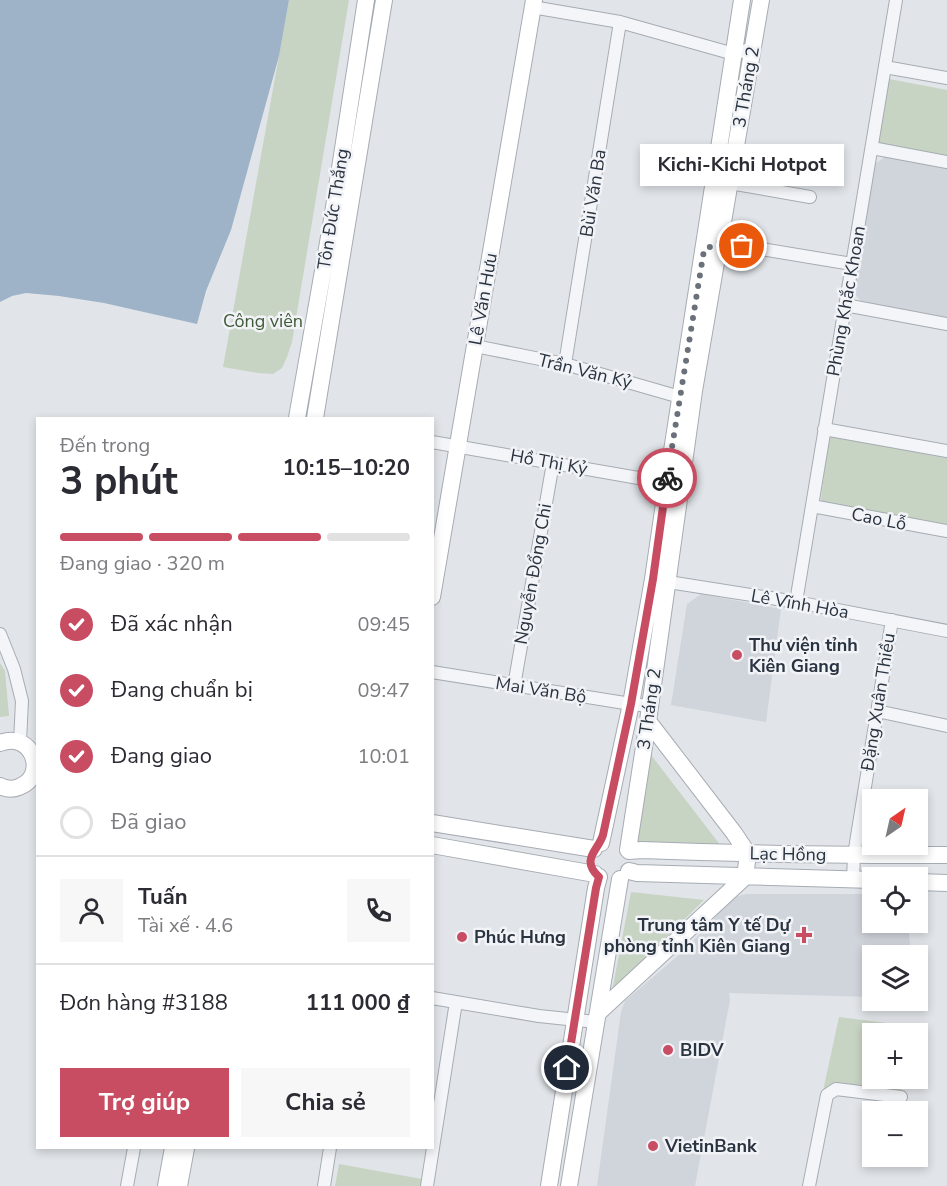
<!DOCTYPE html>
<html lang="vi">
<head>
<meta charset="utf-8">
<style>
	:root { --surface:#fff; --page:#f7f7f7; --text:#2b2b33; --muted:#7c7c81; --line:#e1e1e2; --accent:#c84d63 }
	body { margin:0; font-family:"Nunito Sans",sans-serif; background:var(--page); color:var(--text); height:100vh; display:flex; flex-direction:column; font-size:22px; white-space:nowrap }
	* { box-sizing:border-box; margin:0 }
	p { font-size:20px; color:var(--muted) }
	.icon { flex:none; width:33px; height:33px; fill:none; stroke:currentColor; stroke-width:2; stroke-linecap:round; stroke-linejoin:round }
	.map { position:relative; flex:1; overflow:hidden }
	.drawer { position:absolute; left:36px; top:417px; width:398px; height:732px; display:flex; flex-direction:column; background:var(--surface); border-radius:0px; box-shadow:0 3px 9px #0003 }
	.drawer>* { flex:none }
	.needle { width:39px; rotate:34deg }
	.buttons { position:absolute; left:862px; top:789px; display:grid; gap:12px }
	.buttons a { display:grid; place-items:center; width:66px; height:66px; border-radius:0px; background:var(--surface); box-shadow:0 3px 9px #0003; font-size:30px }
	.pin { position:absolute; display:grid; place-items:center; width:51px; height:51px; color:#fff; margin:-26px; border:3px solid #fff; border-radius:50%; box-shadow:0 2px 6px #0007 }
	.courier { position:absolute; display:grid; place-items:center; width:60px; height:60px; margin:-30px; border:4px solid #c84d63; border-radius:50%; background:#fff; color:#222; box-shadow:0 2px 8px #0007 }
	.bubble { position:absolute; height:42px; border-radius:0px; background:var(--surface); box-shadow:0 3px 9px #0003; font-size:20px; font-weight:700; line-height:42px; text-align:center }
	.head em { font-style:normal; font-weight:700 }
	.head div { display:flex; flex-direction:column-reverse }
	.head { display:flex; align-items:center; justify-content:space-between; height:102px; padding:0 24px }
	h1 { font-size:39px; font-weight:700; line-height:45px }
	.bar { display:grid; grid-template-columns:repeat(4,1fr); gap:9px 6px; align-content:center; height:72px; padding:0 24px }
	.bar i { height:8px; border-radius:4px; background:var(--line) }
	.bar .on { background:var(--accent) }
	.bar p { grid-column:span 4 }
	.line { display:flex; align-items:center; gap:15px; padding:0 24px; border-top:2px solid var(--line) }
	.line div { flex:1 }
	.round { display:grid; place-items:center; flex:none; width:63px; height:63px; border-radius:0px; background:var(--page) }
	ol { padding:0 24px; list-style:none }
	li { display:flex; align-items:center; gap:18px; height:66px }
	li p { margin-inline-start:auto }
	li .icon { padding:6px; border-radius:50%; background:var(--accent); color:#fff; stroke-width:4 }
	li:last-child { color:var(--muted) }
	li i { width:33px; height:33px; border:3px solid var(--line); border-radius:50% }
	.action { display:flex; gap:12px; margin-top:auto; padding:12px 24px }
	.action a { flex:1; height:69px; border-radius:0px; background:var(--accent); color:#fff; font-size:24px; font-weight:700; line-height:69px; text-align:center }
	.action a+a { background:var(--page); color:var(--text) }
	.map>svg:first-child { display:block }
	.built { fill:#d0d4db }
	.green { fill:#c7d3c3 }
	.water { fill:#9eb3c7 }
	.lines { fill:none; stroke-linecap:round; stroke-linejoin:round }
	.street-casing { stroke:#a6acb3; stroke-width:14 }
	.secondary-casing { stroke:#a6acb3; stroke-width:18 }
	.street { stroke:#f4f5f8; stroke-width:12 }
	.secondary { stroke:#fff; stroke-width:16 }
	.done { stroke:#6a717b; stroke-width:6; stroke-dasharray:0 10.8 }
	.route { stroke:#c84d63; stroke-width:8 }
	.poi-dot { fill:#c84d63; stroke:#f1f3f7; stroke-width:2 }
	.labels { text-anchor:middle; stroke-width:5; stroke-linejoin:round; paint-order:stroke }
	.street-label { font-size:18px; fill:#2a3340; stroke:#f1f3f7 }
	.park-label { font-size:18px; fill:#405b38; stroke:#f1f3f7 }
	.poi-label { font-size:18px; font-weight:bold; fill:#2a3340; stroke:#f1f3f7; text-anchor:start }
</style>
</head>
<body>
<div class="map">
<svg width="947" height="1186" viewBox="0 0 947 1186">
	<rect width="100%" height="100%" fill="#e1e5e9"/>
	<path class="built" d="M886 156 947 169V319L861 301 854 293 875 164Z
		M701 594 781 609 766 722 671 705 687 604Z
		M748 894H873V922L908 923 911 955 873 956V997L729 993 730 1000 695 1186H597L621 1012 625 1001 687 948 733 897Z"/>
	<path class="green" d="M289 0H349L292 342 287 357 282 368 273 374 258 373 223 367Z
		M889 79 947 90V163L877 149Z
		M829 436 947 458V530L820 506Z
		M0 663 5 671 9 716 0 717Z
		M648 751 721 846 634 844Z
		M631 892 704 900 612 991Z
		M839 1017 912 1026 911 1033 873 1034V1078L903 1079 899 1105 823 1091Z
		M339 1164 422 1179 421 1186H335Z"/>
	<path class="water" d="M0 0H289L279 56 231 230 206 291 197 324 104 303 59 296 26 293 12 296 0 302Z"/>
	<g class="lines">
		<g class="street-casing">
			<path id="street" d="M532 7 620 22 734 54 753 48
				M885 67 947 78
				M872 148 947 162
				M730 183 810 197
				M713 246 719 242 852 264
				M845 305 947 324
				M475 346 565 364 680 397 686 394
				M565 364 620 22
				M824 429 947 451
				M432 442 667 483
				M812 506 947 531
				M662 581 796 602 947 631
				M796 602 896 0
				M0 634 14 669 22 701 20 742
				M432 672 631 704 650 706
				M514 686 553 463
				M877 711 947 726
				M853 879 854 855 892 620
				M432 998 539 1016 596 1022
				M127 1186 134 1148
				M324 1186 330 1148
				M427 1186 456 1002
				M809 1186 827 1095 836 1089 901 1097"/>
		</g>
		<g class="secondary-casing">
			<path id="secondary" d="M297 418 332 220 366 0
				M315 418 384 0
				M432 597 534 0
				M0 743C32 730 49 776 19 787 12 790 6 789 0 786
				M432 823 594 849
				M601 843 631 704 653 579 667 483 742 0
				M432 845 595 874
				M628 850 648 721 694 391 761 0
				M629 851 642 850C744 854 845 855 947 855
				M629 871 637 873 873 880
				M918 882 947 883
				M598 1013 745 877 748 854 734 833 648 721
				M166 1186 173 1148
				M179 1186 186 1148
				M549 1186 596 888 599 877
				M569 1186 620 879"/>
		</g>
		<use href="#street" class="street"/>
		<use href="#secondary" class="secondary"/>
	</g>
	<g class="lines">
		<path class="done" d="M667 478 704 250 719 242 742 246"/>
		<path class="route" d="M567 1068 596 888 599 877C580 859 598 851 603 835L631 704 653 579 667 478"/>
	</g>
	<g class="poi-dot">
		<circle cx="737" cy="655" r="6"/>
		<path d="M801 926h6v6h6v6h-6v6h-6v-6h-6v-6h6z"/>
		<circle cx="462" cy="937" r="6"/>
		<circle cx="668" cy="1050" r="6"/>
		<circle cx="653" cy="1146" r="6"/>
	</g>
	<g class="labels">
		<g class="street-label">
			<text transform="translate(746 87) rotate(-80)" y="6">3 Tháng 2</text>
			<text transform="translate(593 193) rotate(-81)" y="6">Bùi Văn Ba</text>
			<text transform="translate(333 209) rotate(-81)" y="6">Tôn Đức Thắng</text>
			<text transform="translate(483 299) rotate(-80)" y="6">Lê Văn Hưu</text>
			<text transform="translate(846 301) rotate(-80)" y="6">Phùng Khắc Khoan</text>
			<text transform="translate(585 371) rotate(14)" y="6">Trần Văn Kỷ</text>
			<text transform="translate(549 462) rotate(10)" y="6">Hồ Thị Kỷ</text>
			<text transform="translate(879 519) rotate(11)" y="6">Cao Lỗ</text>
			<text transform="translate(533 574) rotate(-80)" y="6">Nguyễn Đổng Chi</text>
			<text transform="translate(800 604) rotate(10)" y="6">Lê Vĩnh Hòa</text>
			<text transform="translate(541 690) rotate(9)" y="6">Mai Văn Bộ</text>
			<text transform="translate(878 702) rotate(-81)" y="6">Đặng Xuân Thiều</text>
			<text transform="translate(649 709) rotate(-82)" y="6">3 Tháng 2</text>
			<text transform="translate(788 854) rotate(1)" y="6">Lạc Hồng</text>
		</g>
		<g class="park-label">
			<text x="263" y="327">Công viên</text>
		</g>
		<g class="poi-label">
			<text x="749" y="651">Thư viện tỉnh<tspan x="749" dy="21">Kiên Giang</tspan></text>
			<text x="790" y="931" text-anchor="end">Trung tâm Y tế Dự<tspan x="790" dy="21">phòng tỉnh Kiên Giang</tspan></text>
			<text x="474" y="943">Phúc Hưng</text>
			<text x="680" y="1056">BIDV</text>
			<text x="665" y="1152">VietinBank</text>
		</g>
	</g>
</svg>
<div class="buttons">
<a><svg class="needle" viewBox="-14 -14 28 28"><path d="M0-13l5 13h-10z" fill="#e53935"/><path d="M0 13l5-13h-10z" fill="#7c7c81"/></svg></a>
<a><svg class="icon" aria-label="locate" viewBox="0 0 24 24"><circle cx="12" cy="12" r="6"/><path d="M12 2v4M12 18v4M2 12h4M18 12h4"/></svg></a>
<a><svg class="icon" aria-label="layers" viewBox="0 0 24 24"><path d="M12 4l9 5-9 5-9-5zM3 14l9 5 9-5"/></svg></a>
<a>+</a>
<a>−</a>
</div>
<div class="pin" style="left:742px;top:246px;background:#ea580c"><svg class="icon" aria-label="bag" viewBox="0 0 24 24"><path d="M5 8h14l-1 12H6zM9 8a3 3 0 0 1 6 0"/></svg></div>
<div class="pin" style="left:567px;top:1068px;background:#1f2937"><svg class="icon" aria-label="home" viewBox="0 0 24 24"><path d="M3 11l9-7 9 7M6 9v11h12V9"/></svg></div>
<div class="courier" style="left:667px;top:478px"><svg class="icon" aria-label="bike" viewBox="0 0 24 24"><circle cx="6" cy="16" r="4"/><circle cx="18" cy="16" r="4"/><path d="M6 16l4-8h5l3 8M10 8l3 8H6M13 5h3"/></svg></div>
<div class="bubble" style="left:640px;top:144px;width:204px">Kichi-Kichi Hotpot</div>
<section class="drawer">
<div class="head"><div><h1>3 phút</h1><p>Đến trong</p></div><em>10:15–10:20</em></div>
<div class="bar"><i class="on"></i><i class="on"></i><i class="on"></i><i></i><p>Đang giao · 320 m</p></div>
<ol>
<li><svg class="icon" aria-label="check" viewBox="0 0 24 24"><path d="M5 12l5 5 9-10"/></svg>Đã xác nhận<p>09:45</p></li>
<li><svg class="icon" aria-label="check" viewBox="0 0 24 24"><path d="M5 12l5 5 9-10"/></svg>Đang chuẩn bị<p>09:47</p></li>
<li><svg class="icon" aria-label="check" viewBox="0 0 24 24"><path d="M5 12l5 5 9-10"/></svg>Đang giao<p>10:01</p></li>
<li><i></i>Đã giao</li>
</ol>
<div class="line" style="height:108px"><a class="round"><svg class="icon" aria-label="person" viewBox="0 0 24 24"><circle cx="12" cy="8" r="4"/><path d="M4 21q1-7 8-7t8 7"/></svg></a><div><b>Tuấn</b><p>Tài xế · 4.6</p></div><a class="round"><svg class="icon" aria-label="phone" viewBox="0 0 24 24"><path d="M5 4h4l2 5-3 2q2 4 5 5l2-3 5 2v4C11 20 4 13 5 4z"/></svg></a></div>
<div class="line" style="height:78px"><div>Đơn hàng #3188</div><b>111 000 ₫</b></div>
<div class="action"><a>Trợ giúp</a><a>Chia sẻ</a></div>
</section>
</div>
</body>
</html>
